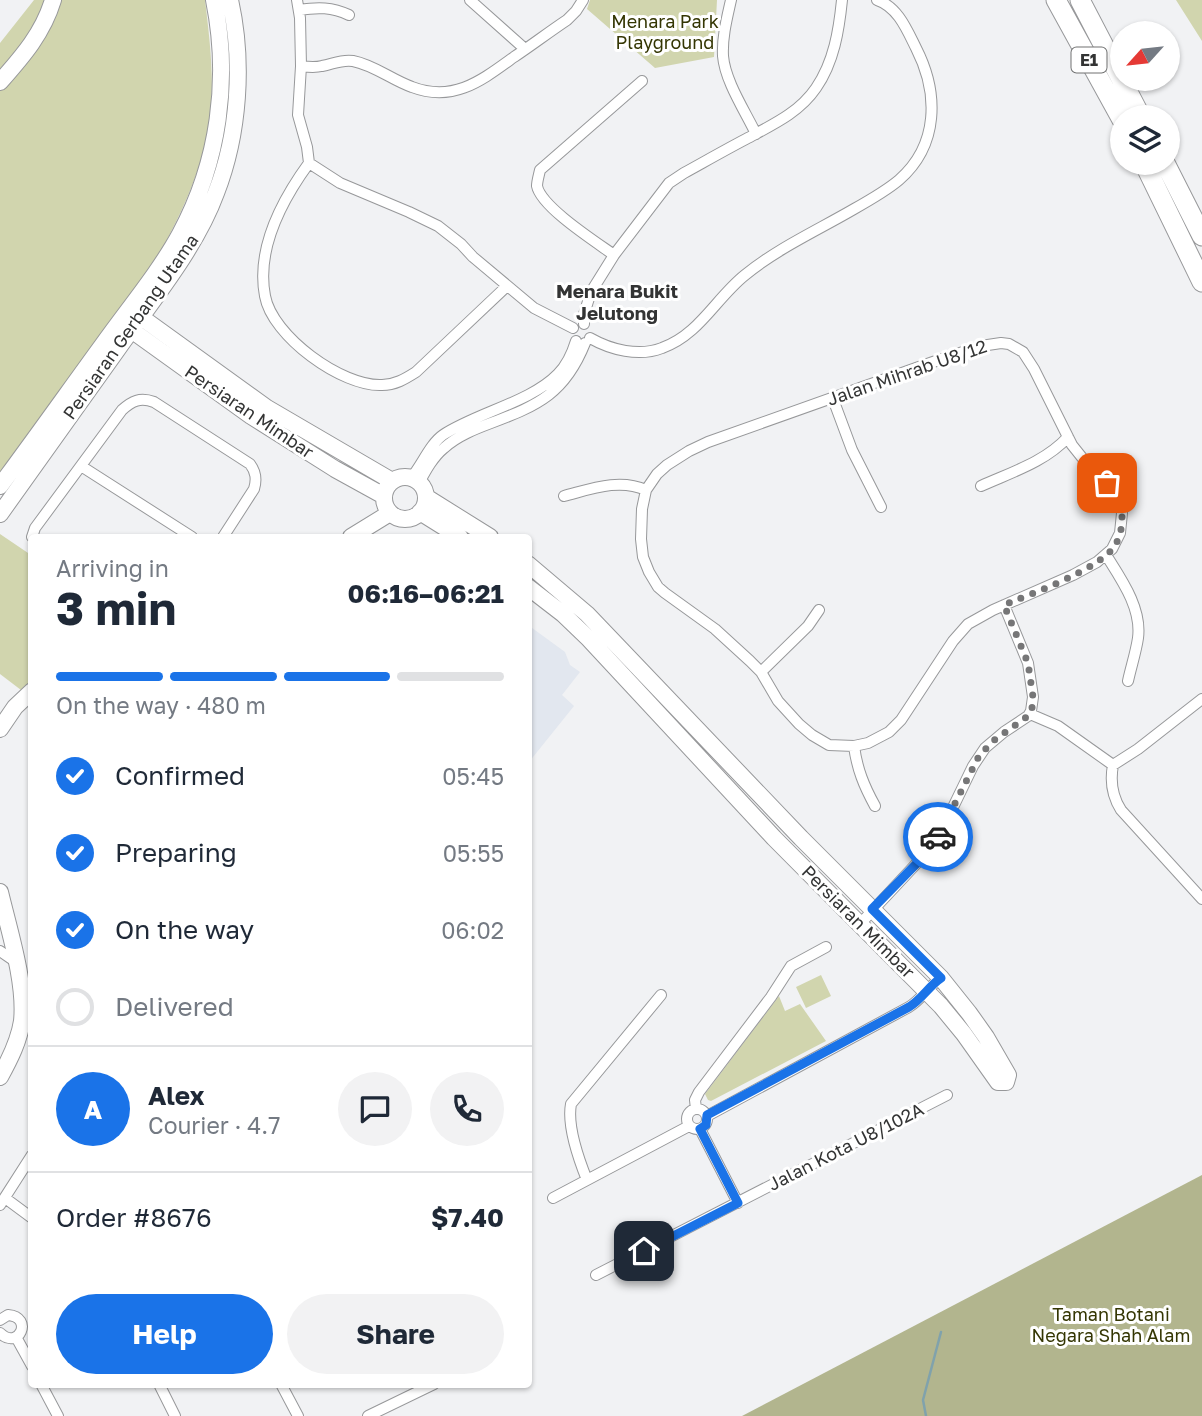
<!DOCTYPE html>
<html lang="en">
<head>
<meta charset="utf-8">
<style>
	:root { --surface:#fff; --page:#f2f2f3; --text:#1f2937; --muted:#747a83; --line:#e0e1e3; --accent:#1a73e8 }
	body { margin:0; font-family:"Golos Text",sans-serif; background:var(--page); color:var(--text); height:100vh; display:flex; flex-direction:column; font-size:26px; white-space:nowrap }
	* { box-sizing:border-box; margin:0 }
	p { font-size:23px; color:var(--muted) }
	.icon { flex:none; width:38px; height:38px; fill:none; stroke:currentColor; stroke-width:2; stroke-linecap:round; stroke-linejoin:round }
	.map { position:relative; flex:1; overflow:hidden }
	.sheet { position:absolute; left:28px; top:534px; width:504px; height:854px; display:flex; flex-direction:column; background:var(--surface); border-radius:7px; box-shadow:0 2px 5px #0004 }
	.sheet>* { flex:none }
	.needle { width:46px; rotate:243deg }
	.tools { position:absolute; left:1110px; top:21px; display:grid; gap:14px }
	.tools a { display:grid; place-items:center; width:70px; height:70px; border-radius:50%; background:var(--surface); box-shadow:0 2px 5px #0004; font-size:35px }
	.pin { position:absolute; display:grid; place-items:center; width:60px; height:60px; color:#fff; margin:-30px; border-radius:14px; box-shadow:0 4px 10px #0006 }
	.courier { position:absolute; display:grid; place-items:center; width:70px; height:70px; margin:-35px; border:5px solid #1a73e8; border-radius:50%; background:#fff; color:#222; box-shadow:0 2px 9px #0007 }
	.overview em { font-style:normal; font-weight:700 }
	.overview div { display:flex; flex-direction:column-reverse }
	.overview { display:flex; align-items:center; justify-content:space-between; height:119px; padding:0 28px }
	h1 { font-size:46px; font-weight:700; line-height:52px }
	.bar { display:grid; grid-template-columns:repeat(4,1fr); gap:10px 7px; align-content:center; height:84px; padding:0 28px }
	.bar i { height:9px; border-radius:5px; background:var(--line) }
	.bar .selected { background:var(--accent) }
	.bar p { grid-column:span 4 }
	.line { display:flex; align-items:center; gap:18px; padding:0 28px; border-top:2px solid var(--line) }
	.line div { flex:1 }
	.round { display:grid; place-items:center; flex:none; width:74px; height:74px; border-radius:37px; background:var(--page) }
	ol { padding:0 28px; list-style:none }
	li { display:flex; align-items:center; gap:21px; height:77px }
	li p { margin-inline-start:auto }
	li .icon { padding:7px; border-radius:50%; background:var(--accent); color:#fff; stroke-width:4 }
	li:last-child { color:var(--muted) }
	li i { width:38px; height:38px; border:4px solid var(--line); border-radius:50% }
	.primary-button { display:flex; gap:14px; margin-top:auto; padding:14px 28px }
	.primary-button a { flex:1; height:80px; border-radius:42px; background:var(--accent); color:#fff; font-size:28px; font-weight:700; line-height:80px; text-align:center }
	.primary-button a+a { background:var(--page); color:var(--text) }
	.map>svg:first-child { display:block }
	.built { fill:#e2e7ef }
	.green { fill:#d1d5ae }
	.forest { fill:#b2b58e }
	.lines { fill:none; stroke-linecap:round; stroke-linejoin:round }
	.stream { stroke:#80a2ac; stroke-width:2.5 }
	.street-casing { stroke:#97989a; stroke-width:12 }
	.secondary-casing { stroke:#97989a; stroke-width:18 }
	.highway-casing { stroke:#97989a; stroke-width:21 }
	.street { stroke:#fff; stroke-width:10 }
	.secondary { stroke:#fff; stroke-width:16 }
	.highway { stroke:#fff; stroke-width:19 }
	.done { stroke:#767677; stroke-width:7; stroke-dasharray:0 12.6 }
	.route { stroke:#1a73e8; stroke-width:9 }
	.labels { text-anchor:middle; stroke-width:6; stroke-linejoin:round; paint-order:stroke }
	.shield { fill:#fff; stroke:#707171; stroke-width:2 }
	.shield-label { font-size:16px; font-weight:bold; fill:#333434 }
	.park-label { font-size:18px; fill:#343603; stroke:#fff }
	.street-label { font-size:18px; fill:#333434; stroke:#fff }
	.neighbourhood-label { font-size:19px; font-weight:bold; fill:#333434; stroke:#fff }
</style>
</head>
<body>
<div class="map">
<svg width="1202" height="1416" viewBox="0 0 1202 1416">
	<rect width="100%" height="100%" fill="#f1f2f4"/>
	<path class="built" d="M528 625 565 652 570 665 580 672 562 695 574 706 529 762Z"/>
	<path class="green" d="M34 0H205C210 42 216 88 208 130 201 172 179 219 158 256L0 472V43Z
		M590 0H717L714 57 655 68 587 9Z
		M1176 0H1202V41Z
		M0 534 31 555V682L21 690 0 674Z
		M821 975 831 996 806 1008 796 987Z
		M779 996 785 1011 800 1004 826 1041 711 1101 708 1100 705 1094Z"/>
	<path class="forest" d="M1202 1175V1416H742Z"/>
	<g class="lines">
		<path class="stream" d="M926 1416 923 1400 941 1332"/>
		<g class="street-casing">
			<path id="street" d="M297 0 300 18 301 66 298 115 307 147 309 163 340 183 409 212 438 226 461 244 473 257 534 308 573 328
				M470 0 525 49
				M731 0C727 18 722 37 723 56 725 81 745 111 756 134
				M299 10C318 7 332 7 349 15
				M301 66C308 67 314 68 322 66 333 64 342 59 353 61 374 65 392 80 412 87 454 103 482 80 514 57 532 45 549 32 567 20L576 11 583 0
				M309 163C282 200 256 249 265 296 272 336 342 387 382 385 395 385 405 379 416 372L507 286
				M614 255C596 242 541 207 537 186 537 181 539 175 540 170L642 81
				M584 324V314L591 292 614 255 669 183 684 173C704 162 725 150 746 139 772 125 799 113 816 88 834 62 839 30 842 0
				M590 338C611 350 639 357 662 348 699 335 716 298 745 275 778 248 818 230 854 209 870 200 886 191 899 180 939 145 939 93 916 48 907 30 898 7 877 0
				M1001 343 1009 344 1023 352 1034 369 1072 445 1088 465 1115 492 1120 503 1122 513 1120 533 1112 549 1097 562 1073 575 993 610 968 624 953 641 901 720 889 732 868 743 854 746 829 745 812 735 799 724 778 701 761 672 750 661 715 629 665 593 658 587 649 572 643 557 641 539 642 509 646 490 657 474 667 465 689 451 708 442 933 362 981 346Z
				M833 399 852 450 881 507
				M81 466 192 537
				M411 478C422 465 430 444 443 435 476 413 531 402 558 374 567 365 572 354 576 341
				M419 483C426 470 433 457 444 448 457 436 475 429 491 423 539 405 565 393 585 343
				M981 486C1012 472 1045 462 1068 437
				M564 496C591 489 619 478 646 490
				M32 537 35 528 122 410C132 401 140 397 154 402L250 464C256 472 257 479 254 489L223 537
				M1106 555C1121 579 1142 608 1138 638 1136 652 1131 667 1128 681
				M761 672 808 626 819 610
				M1030 714 1058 726 1113 765C1110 781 1112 796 1121 810L1202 899
				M854 746C857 769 864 786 875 806
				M1113 765 1138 749 1202 699
				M860 924 931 848 943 828 973 766 985 748 1004 732 1028 716 1031 711 1033 697 1028 663 1004 605
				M0 951 16 962
				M687 1119a10 10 0 1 1 20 0a10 10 0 1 1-20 0Z
				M696 1109 695 1100 699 1092 771 997 791 966 826 947
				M707 1116 909 1007C922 999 929 986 941 978
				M700 1129 738 1203
				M587 1180C579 1160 567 1125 571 1104L661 995
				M5 1198 32 1218
				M553 1198 689 1126
				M0 1205 32 1155
				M596 1275 947 1095
				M0 1320 8 1315C34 1317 19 1351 0 1333
				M16 1337 32 1366
				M41 1384 58 1416
				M159 1384 175 1416
				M281 1384 298 1416
				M368 1416 434 1384"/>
		</g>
		<g class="secondary-casing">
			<path id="secondary" d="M0 82C23 56 43 33 53 0
				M134 312 267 408 392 481
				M123 324 251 416 335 469 384 496
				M384 498a21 21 0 1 1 42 0a21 21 0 1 1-42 0Z
				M0 486C35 439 69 391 104 343 129 308 160 271 180 234 219 162 230 79 214 0
				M426 497 490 537
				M420 512 460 537
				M0 514C39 459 78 404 117 350 151 302 196 248 216 193 239 134 244 62 230 0
				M351 537 390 513
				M528 564 587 614 801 838 941 978 969 1013 986 1037 1008 1075 1006 1082H998L964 1034 941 1006 774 838 589 639 563 614 528 587
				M0 729 15 707 32 691
				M0 892C9 930 26 983 22 1021 19 1041 10 1059 0 1077"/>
		</g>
		<g class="highway-casing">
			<path id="highway" d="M1056 0 1122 120
				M1080 0 1141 117
				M1144 163 1202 282
				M1165 163 1202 236"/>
		</g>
		<use href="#street" class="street"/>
		<use href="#secondary" class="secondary"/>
		<use href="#highway" class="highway"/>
	</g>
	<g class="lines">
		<path class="done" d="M938 837 979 756 993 741 1028 716 1032 708 1033 697 1028 663 1004 605C1031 594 1097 570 1113 548 1120 539 1122 528 1122 517 1122 503 1116 493 1107 483"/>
		<path class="route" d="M644 1251 738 1203 700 1129 706 1125 707 1115 909 1007C922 999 929 986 941 978L872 909 925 855 938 837"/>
	</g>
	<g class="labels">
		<rect class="shield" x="1071.5" y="47.5" width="35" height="25" rx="5"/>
		<g class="shield-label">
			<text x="1089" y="66">E1</text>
		</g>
		<g class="park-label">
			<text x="665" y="28">Menara Park<tspan x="665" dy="21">Playground</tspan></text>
			<text x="1111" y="1321">Taman Botani<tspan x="1111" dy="21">Negara Shah Alam</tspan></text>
		</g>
		<g class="street-label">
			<text transform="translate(131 327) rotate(-55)" y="6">Persiaran Gerbang Utama</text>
			<text transform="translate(907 373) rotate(-19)" y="6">Jalan Mihrab U8/12</text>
			<text transform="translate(249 412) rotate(34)" y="6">Persiaran Mimbar</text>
			<text transform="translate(858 922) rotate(45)" y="6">Persiaran Mimbar</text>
			<text transform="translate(846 1147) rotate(-27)" y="6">Jalan Kota U8/102A</text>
		</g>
		<g class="neighbourhood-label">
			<text x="617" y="298">Menara Bukit<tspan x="617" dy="22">Jelutong</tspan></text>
		</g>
	</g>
</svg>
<div class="tools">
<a><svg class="needle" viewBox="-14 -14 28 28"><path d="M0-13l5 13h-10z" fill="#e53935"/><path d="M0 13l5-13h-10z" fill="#747a83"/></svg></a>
<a><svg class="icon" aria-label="layers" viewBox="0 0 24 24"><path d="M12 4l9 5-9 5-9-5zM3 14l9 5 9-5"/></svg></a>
</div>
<div class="pin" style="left:1107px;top:483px;background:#ea580c"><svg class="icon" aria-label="bag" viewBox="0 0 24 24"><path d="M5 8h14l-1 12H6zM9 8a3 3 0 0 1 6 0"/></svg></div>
<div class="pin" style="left:644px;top:1251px;background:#1f2937"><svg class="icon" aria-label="home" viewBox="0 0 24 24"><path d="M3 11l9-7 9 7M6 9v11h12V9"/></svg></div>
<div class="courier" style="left:938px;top:837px"><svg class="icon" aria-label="car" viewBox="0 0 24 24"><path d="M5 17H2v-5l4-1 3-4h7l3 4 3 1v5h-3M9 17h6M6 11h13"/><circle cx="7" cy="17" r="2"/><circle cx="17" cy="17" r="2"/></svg></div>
<section class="sheet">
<div class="overview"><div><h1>3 min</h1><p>Arriving in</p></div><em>06:16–06:21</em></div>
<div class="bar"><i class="selected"></i><i class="selected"></i><i class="selected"></i><i></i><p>On the way · 480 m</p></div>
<ol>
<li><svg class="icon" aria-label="check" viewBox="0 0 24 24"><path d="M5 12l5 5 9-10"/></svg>Confirmed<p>05:45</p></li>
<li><svg class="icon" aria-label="check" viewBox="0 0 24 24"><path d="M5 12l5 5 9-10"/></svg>Preparing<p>05:55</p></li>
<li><svg class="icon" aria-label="check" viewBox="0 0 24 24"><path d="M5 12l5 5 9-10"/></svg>On the way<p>06:02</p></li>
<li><i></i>Delivered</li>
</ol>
<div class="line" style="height:126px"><b class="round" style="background:var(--accent);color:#fff">A</b><div><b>Alex</b><p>Courier · 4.7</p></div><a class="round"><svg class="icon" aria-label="chat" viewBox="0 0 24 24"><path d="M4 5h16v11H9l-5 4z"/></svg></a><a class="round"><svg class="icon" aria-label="phone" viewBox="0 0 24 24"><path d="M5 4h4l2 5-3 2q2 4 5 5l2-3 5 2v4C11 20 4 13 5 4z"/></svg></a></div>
<div class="line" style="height:91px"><div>Order #8676</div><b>$7.40</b></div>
<div class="primary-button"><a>Help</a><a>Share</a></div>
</section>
</div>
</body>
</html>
